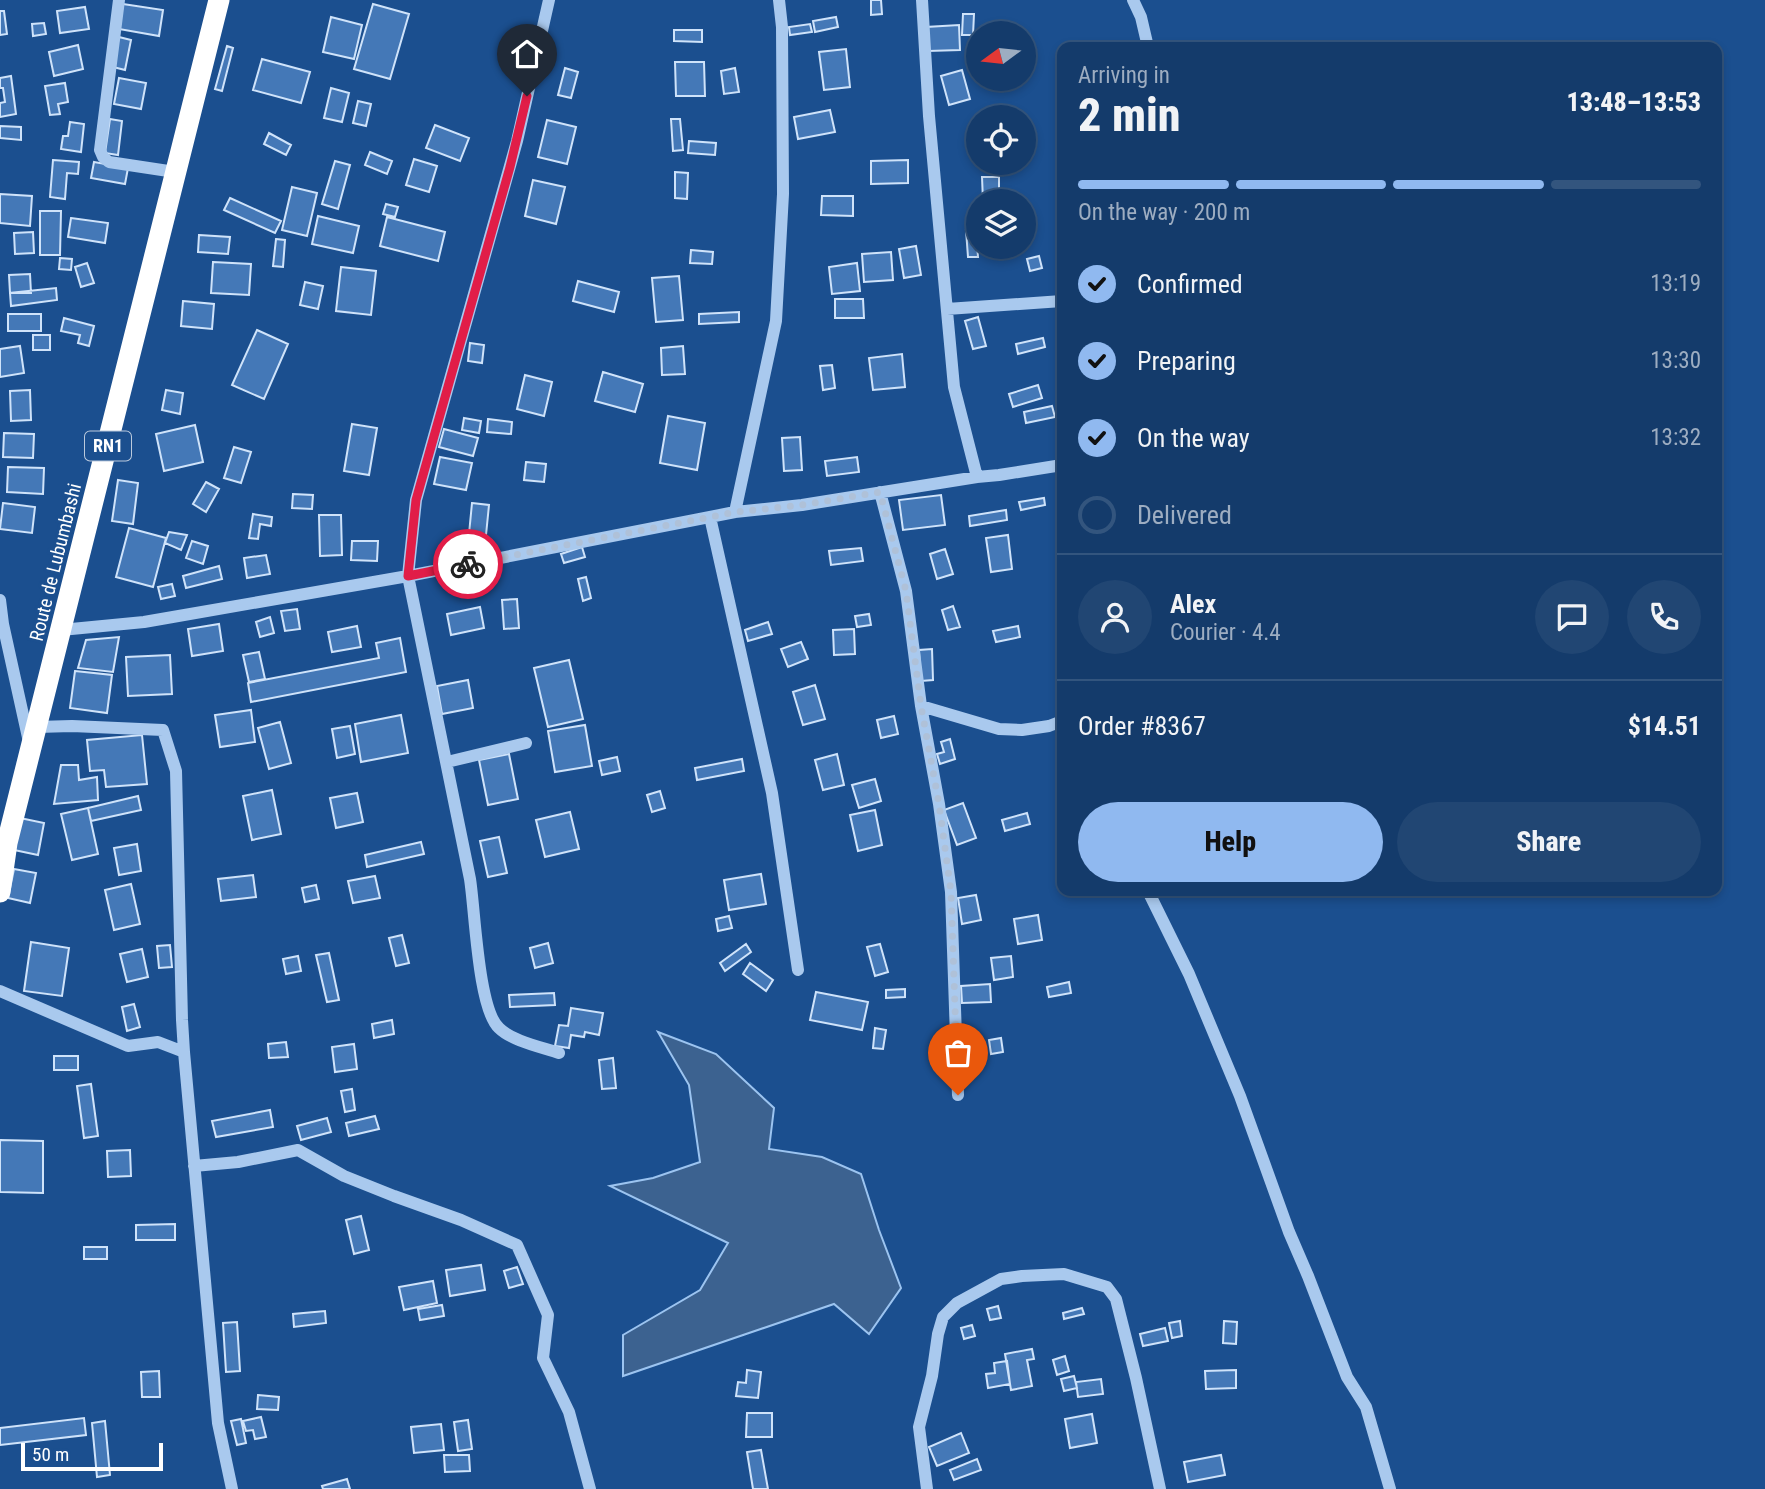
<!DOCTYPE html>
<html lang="en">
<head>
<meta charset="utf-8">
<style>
	:root { --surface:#143b6b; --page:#214673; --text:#f1f3f6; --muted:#9dadc1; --line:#33557e; --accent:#90b9f0 }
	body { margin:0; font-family:"Roboto Condensed",sans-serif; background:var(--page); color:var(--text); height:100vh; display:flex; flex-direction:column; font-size:26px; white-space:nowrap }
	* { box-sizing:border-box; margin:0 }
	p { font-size:23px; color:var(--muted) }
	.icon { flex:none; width:38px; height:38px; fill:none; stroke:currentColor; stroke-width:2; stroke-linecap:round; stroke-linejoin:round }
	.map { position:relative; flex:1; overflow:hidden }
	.details { position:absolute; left:1057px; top:42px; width:665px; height:854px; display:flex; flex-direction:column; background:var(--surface); border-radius:14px; box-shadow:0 4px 10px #0003,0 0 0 2px var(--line) }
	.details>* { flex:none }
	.needle { width:46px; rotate:255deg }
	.tools { position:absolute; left:966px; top:21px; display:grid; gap:14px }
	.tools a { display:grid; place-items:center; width:70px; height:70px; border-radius:50%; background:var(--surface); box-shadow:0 4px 10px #0003,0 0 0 2px var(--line); font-size:35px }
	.scale { position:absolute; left:21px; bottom:18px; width:142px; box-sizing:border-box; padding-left:7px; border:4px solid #fff; border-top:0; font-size:19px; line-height:24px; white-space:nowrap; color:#fff; -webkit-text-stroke:5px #1b4f8f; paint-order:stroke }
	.pin { position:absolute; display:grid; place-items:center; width:60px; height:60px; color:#fff; margin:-72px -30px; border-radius:50% 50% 50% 0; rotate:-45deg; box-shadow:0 0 7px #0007 }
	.pin .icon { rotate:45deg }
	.courier { position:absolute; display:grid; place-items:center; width:70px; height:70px; margin:-35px; border:5px solid #e11d48; border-radius:50%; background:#fff; color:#222; box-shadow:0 2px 9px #0007 }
	.head em { font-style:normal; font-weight:800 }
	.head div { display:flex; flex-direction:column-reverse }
	.head { display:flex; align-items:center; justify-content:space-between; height:119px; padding:0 21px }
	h1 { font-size:46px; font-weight:800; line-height:52px }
	.bar { display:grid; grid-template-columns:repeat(4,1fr); gap:10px 7px; align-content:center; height:84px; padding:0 21px }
	.bar i { height:9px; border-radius:5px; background:var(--line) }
	.bar .active { background:var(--accent) }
	.bar p { grid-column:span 4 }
	.line { display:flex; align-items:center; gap:18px; padding:0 21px; border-top:2px solid var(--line) }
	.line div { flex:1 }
	.round { display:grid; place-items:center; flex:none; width:74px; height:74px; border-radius:37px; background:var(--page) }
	ol { padding:0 21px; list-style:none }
	li { display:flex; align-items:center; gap:21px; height:77px }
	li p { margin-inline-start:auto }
	li .icon { padding:7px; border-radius:50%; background:var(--accent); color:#111; stroke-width:4 }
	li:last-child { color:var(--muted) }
	li i { width:38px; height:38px; border:4px solid var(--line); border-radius:50% }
	.cta { display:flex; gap:14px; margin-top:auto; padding:14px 21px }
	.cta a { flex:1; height:80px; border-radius:42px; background:var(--accent); color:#111; font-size:28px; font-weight:800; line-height:80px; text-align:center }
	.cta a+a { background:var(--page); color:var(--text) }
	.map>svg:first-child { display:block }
	.water { fill:#3c6290; stroke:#9cc4f0; stroke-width:2 }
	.building { fill:#4478b7; stroke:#cfe3fa; stroke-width:2 }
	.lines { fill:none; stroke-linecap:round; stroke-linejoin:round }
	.minor { stroke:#a9c9ee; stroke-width:12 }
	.highway { stroke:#fff; stroke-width:21 }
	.done { stroke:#afc1d8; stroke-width:7; stroke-dasharray:0 12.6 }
	.route { stroke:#e11d48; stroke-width:9 }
	.labels { text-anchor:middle; stroke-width:6; stroke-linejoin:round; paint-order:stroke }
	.shield { fill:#1b4f8f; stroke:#bbcadd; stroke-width:2 }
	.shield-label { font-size:18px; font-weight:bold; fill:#fff }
	.street-label { font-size:19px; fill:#fff; stroke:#1b4f8f }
</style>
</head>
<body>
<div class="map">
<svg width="1765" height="1489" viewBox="0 0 1765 1489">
	<rect width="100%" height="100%" fill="#1b4f8f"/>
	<path class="water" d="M658 1032 716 1054 774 1108 769 1149 822 1157 861 1174 879 1230 901 1288 869 1334 834 1304 623 1376V1335L700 1290 728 1243 610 1186 653 1178 700 1162 689 1085Z"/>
	<path class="building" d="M871 0H881L882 14 871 15Z
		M123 4 163 10 159 36 119 29Z
		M373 4 409 14 390 79 354 69Z
		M85 7 89 29 60 33 57 11Z
		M0 11H4L7 34 0 35Z
		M963 14H974L973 35H962Z
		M331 17 362 25 354 59 323 52Z
		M836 17 838 27 815 32 813 21Z
		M44 23 46 34 33 36 32 24Z
		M810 24 812 32 790 35 789 27Z
		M959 25 960 50 928 51 926 27Z
		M674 30H702V42L674 41Z
		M119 37 131 40 125 70 113 67Z
		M78 45 83 69 54 76 49 52Z
		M227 46 233 48 222 91 215 89Z
		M846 49 850 87 824 90 819 52Z
		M262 59 310 72 301 103 253 90Z
		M675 62H704L705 96H676Z
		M565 68 578 72 571 98 558 95Z
		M735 68 739 92 724 94 721 71Z
		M962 70 970 99 949 105 941 76Z
		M11 76 16 114 0 117V103L5 102 3 88H0V78Z
		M119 78 146 83 141 109 114 104Z
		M65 83 68 102 58 104 60 114 50 115 45 86Z
		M331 88 349 93 342 122 324 118Z
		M358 101 371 104 366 126 353 123Z
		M830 110 835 132 798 139 794 117Z
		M110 119 122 121 118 155 105 153Z
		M671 119H680L683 150 673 151Z
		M547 120 576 127 567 164 538 157Z
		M70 122 84 124 81 152 61 149 63 136H68Z
		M435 125 469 138 460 161 426 148Z
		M0 126 21 127V140L0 138Z
		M269 133 291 145 286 155 264 144Z
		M689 141 716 143 715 155 688 153Z
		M370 152 392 161 387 174 365 165Z
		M414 159 437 166 429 192 406 185Z
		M53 160 79 162 78 174 67 173 65 199 50 197Z
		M908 160V183L871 184V161Z
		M335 161 350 165 338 209 322 204Z
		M94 162 128 168 125 184 91 178Z
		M675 172 688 173 687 199 675 198Z
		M982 177H999V201H983Z
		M533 180 565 187 556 224 525 216Z
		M292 187 317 193 307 236 282 230Z
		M0 194 32 196 30 226 0 223Z
		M822 196H853V216L821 215Z
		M230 198 281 221 275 233 224 210Z
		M386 204 398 207 395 217 383 214Z
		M40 211H61L60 255H40Z
		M318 216 359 226 353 253 312 244Z
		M387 217 445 232 438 261 380 246Z
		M71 218 108 223 105 243 68 237Z
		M966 230H976L978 257H968Z
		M33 232 34 253 15 254 14 233Z
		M199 235 230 237 228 254 198 252Z
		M276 239 285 240 283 267 273 266Z
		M916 246 921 275 904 278 899 249Z
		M691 250 713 252 712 264 690 263Z
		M891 252 893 280 864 282 862 254Z
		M1039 256 1042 268 1030 271 1027 259Z
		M60 258 72 259 71 270 59 269Z
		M213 262 251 264 249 295 211 293Z
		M87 263 94 283 81 287 75 267Z
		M857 263 860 291 832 294 829 267Z
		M341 267 376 271 371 315 336 311Z
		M30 274 31 293H10L9 275Z
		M679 276 683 320 656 322 652 278Z
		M578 281 619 292 614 312 573 301Z
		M305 282 323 286 318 309 300 305Z
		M56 288 57 300 11 306 10 293Z
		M835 299H863L864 318H835Z
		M183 301 214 304 212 329 181 326Z
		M739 312V322L699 324V314Z
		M8 314H41V331H8Z
		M978 317 986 346 973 349 965 321Z
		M64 318 94 326 89 346 78 343 80 335 61 331Z
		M257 330 288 344 264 399 232 385Z
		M33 335H50V350H33Z
		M1043 338 1045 347 1018 354 1016 344Z
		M470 343 484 345 482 363 468 361Z
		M20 346 24 373 0 377V349Z
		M683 346 685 374 662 375 661 348Z
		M902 354 905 387 873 390 869 358Z
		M832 365 835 388 823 390 820 366Z
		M603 372 643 384 635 412 595 401Z
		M525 375 552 382 544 416 517 409Z
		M1038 385 1042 398 1013 407 1009 394Z
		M30 390 31 420 11 421 10 391Z
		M166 390 183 393 180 414 162 410Z
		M1052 406 1055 417 1026 423 1024 412Z
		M668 416 705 423 697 470 660 463Z
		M464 418 481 421 479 433 462 430Z
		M488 419 512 422 511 434 487 432Z
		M352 424 377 428 369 475 344 471Z
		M195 425 203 462 164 471 156 434Z
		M444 429 478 438 473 456 439 447Z
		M4 433 34 434 33 458 3 457Z
		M800 437 802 470 784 471 782 438Z
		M234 447 251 452 241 483 224 478Z
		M440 457 472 463 466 490 434 484Z
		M857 457 859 472 827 476 825 461Z
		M526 462 546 464 544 482 524 480Z
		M8 467 44 468 43 494 7 492Z
		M118 480 138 483 133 524 112 521Z
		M206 482 219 489 206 512 193 504Z
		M293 494 313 495 312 509 292 508Z
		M941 495 945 525 903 530 899 500Z
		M1044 498 1045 505 1021 510 1019 502Z
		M3 503 35 507 32 533 0 529Z
		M472 503 489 505 486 535 469 534Z
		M1006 510 1007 520 970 526 969 516Z
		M253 514 272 517 271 526 260 524 258 539 249 538Z
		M319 515H341L342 555 320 556Z
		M129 528 166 538 153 587 116 577Z
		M169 532 187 535 181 550 165 543Z
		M1008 535 1012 569 991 572 986 538Z
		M192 541 208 546 203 564 186 558Z
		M352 541H378L377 561 351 560Z
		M582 547 585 557 564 563 561 554Z
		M861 548 863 561 831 565 829 551Z
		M945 549 953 574 937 579 930 554Z
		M266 555 270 574 247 578 244 558Z
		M219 566 222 579 186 588 183 576Z
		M586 577 591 598 583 601 578 579Z
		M172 584 175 596 161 599 158 587Z
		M517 599 519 628 504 629 502 600Z
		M953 606 960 627 948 630 942 610Z
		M480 607 484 628 451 635 447 614Z
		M297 609 300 629 285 631 281 611Z
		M869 614 871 625 857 627 855 616Z
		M270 617 274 633 260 637 256 622Z
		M768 622 772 634 748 641 745 630Z
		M219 624 223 651 192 656 188 629Z
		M357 626 361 647 332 652 328 632Z
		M1018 626 1020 637 996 642 993 631Z
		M854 629 855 654 834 655 833 630Z
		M119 637 113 672 78 668 86 640Z
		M400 638 406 672 251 702 248 683 379 658 376 643Z
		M801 642 808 659 788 667 781 649Z
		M932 649 933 680 921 681 919 650Z
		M259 652 265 679 249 682 243 655Z
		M170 655 172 694 128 696 126 657Z
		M569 660 583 719 548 727 534 668Z
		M75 671 112 675 107 713 70 708Z
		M468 680 473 708 442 714 437 686Z
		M815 685 825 719 803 725 793 692Z
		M251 710 255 742 220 747 215 715Z
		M401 715 408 753 361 762 355 724Z
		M894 716 898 734 881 738 877 720Z
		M280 722 291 763 269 769 258 728Z
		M585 725 592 766 555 772 548 731Z
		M350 726 355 754 337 758 332 729Z
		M142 735 147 784 106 787 104 770 90 771 87 740Z
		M950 739 955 759 940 764 937 754 944 752 941 742Z
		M509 754 518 799 488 805 479 760Z
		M837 754 844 785 823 790 815 760Z
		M617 757 620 771 602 775 599 761Z
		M742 759 744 771 697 780 695 768Z
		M61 765H78L79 780 97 777 98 800 54 804Z
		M875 779 881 801 859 808 852 785Z
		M272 790 281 834 252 840 243 796Z
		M660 791 665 808 652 812 647 795Z
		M357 793 363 822 336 828 330 798Z
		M138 796 141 810 91 821 88 808Z
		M963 803 976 838 957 845 944 810Z
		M88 808 98 854 72 860 61 814Z
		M875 810 882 845 858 851 850 815Z
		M570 812 579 849 545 857 536 820Z
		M1027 813 1030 824 1005 831 1002 820Z
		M20 818 44 823 38 855 14 850Z
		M499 837 507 873 488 877 480 841Z
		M421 842 424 854 367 867 365 855Z
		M137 844 141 871 119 875 114 848Z
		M14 869 36 873 30 903 8 898Z
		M761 874 766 904 729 910 724 880Z
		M253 875 256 897 221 901 218 879Z
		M375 876 380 898 353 903 348 881Z
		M131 884 140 924 114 930 105 890Z
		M316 885 319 899 305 902 302 888Z
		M976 895 981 920 962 924 958 898Z
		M1038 915 1042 940 1018 944 1014 919Z
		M729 916 732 928 718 931 716 919Z
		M402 935 409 963 396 966 389 938Z
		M31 942 69 948 62 996 24 991Z
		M548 943 553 963 535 968 530 948Z
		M746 944 751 952 725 971 720 963Z
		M880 944 888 972 875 976 867 947Z
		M170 945 172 967 159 968 157 946Z
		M142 949 148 977 127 982 120 954Z
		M329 953 339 1000 327 1002 316 955Z
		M298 956 301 971 286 974 283 959Z
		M1011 956 1013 977 994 980 991 958Z
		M750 963 773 980 766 991 743 974Z
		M1069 982 1071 993 1049 997 1047 987Z
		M990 984 991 1002 962 1003 961 986Z
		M905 989V997L886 998V990Z
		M816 992 868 1002 862 1030 810 1020Z
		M554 993 555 1005 510 1007 509 995Z
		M134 1004 140 1027 127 1031 122 1007Z
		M571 1008 603 1013 599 1035 585 1032 584 1037 571 1035 569 1048 555 1046 559 1025 568 1026Z
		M392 1020 394 1034 374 1038 372 1024Z
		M875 1028 886 1030 883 1049 873 1048Z
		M1001 1038 1003 1052 991 1054 989 1040Z
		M286 1042 288 1057 269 1058 268 1044Z
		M354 1044 357 1069 335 1072 332 1047Z
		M54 1056H78V1070H54Z
		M613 1058 616 1088 602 1089 599 1060Z
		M91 1084 98 1136 84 1138 77 1086Z
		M352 1089 355 1110 345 1112 341 1091Z
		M270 1110 273 1127 216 1137 212 1121Z
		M375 1116 379 1129 349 1136 346 1123Z
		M327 1118 331 1132 301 1140 297 1126Z
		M0 1140 43 1141V1193L0 1192Z
		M130 1150 131 1176 108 1177 107 1151Z
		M361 1216 369 1250 354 1254 346 1220Z
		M175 1224V1240H136V1225Z
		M84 1247H107V1259H84Z
		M481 1265 485 1290 450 1296 446 1270Z
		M517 1267 523 1284 509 1288 504 1271Z
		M433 1281 437 1303 404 1310 399 1287Z
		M442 1305 444 1316 420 1320 418 1309Z
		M998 1306 1001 1318 990 1320 987 1309Z
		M1082 1308 1084 1314 1064 1319 1063 1313Z
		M325 1311 326 1323 294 1327 293 1314Z
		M1180 1321 1182 1336 1172 1338 1169 1323Z
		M1224 1321 1237 1322 1236 1344 1223 1343Z
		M237 1322 240 1371 226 1372 223 1323Z
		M972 1325 975 1336 964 1339 961 1328Z
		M1165 1328 1168 1341 1143 1346 1140 1334Z
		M1032 1349 1034 1359 1027 1360 1032 1386 1011 1390 1005 1354Z
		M1065 1356 1069 1371 1057 1375 1053 1360Z
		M1007 1361 1010 1384 988 1388 986 1374 995 1373 994 1363Z
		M747 1370 761 1372 758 1398 736 1396 738 1382 746 1383Z
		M1236 1370V1388L1206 1389 1205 1371Z
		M159 1371 160 1397H142L141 1372Z
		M1074 1376 1077 1388 1064 1391 1061 1379Z
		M1101 1379 1103 1394 1078 1397 1076 1382Z
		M258 1395 279 1397 278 1410 257 1409Z
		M747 1413H772V1437H746Z
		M1092 1414 1097 1443 1070 1448 1065 1419Z
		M261 1417 266 1437 255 1439 253 1430 246 1431 243 1421Z
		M84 1418 86 1435 0 1445V1428Z
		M241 1419 246 1443 237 1445 231 1421Z
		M468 1420 472 1449 458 1451 454 1422Z
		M105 1421 110 1475 97 1477 92 1423Z
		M441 1424 444 1450 414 1453 411 1427Z
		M961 1433 969 1453 937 1466 929 1447Z
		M761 1450 768 1489H753L747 1452Z
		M444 1455H469L470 1471 445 1472Z
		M1221 1455 1225 1475 1188 1482 1184 1462Z
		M977 1459 981 1470 954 1480 950 1470Z
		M347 1479 350 1489H323L322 1486Z"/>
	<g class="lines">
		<path class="minor" d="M119 0 100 150 103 157 109 162 175 172
			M549 0 517 141 416 500 408 576 470 879C475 910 478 1009 499 1028 512 1041 541 1047 559 1053
			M922 0 929 116 954 387 977 477
			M1133 0 1141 17 1148 47
			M947 309 1062 301
			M880 492 906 591 921 706 939 804 951 892 958 1095
			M735 512 776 321 783 194 782 27 779 0
			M710 517 772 793 798 970
			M0 600 3 624 29 742
			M61 630 144 622 408 576 735 512 802 505 977 477 999 475 1062 465
			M921 706 999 729 1022 730 1049 726 1062 721
			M37 727 72 726 163 730 176 771 182 1020 184 1052 218 1423 232 1489
			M447 762 526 743
			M1148 891 1189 974 1240 1096 1289 1232 1308 1276 1347 1377 1366 1407 1390 1489
			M0 991 128 1046 158 1042 184 1052
			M194 1166 238 1162 298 1150 344 1176 394 1196 461 1220 517 1245 548 1315 543 1358 569 1412 590 1489
			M927 1489 919 1427 932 1376 938 1334 943 1317 957 1303 1001 1279 1022 1276 1064 1274 1107 1287 1116 1299 1136 1378 1160 1489"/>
		<path class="highway" d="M0 892 7 843 219 0"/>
	</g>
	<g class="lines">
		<path class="done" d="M468 564 736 512 802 505 880 492 906 591 921 706 939 804 951 892 958 1095"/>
		<path class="route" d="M468 564 408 576 416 500 510 167 527 96"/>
	</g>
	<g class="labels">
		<rect class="shield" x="85" y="431.5" width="46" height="29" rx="5"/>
		<g class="shield-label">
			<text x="108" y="452">RN1</text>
		</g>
		<g class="street-label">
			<text transform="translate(55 562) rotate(-76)" y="7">Route de Lubumbashi</text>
		</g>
	</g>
</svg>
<div class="tools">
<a><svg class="needle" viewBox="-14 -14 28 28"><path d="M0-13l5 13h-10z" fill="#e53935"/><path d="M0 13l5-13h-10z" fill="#9dadc1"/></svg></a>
<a><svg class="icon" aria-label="locate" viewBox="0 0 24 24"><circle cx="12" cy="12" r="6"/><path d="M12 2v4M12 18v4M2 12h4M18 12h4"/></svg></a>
<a><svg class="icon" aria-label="layers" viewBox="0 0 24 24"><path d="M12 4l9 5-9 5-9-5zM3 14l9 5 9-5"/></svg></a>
</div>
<div class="scale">50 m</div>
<div class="pin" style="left:958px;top:1095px;background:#ea580c"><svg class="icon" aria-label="bag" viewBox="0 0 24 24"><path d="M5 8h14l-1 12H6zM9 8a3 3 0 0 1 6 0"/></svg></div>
<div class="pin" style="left:527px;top:96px;background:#1f2937"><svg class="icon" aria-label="home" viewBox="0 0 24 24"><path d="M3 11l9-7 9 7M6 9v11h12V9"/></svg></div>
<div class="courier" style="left:468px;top:564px"><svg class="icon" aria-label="bike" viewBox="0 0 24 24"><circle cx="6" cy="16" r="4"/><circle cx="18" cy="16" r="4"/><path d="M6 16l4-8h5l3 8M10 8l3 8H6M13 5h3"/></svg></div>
<section class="details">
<div class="head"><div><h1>2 min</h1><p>Arriving in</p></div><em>13:48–13:53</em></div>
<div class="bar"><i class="active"></i><i class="active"></i><i class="active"></i><i></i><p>On the way · 200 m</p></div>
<ol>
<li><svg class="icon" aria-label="check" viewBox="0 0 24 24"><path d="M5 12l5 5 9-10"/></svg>Confirmed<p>13:19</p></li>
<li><svg class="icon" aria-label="check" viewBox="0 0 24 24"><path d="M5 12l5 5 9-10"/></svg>Preparing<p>13:30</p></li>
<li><svg class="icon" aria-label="check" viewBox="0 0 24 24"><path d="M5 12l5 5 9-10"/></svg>On the way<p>13:32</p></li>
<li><i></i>Delivered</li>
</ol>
<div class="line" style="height:126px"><a class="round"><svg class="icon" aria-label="person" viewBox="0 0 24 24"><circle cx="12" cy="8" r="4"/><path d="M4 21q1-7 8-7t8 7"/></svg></a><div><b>Alex</b><p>Courier · 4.4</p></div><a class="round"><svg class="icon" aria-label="chat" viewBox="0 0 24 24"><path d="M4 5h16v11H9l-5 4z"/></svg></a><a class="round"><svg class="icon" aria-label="phone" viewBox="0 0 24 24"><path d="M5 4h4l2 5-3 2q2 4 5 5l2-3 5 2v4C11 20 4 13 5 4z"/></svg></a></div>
<div class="line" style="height:91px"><div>Order #8367</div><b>$14.51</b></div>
<div class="cta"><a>Help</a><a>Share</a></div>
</section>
</div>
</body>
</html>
